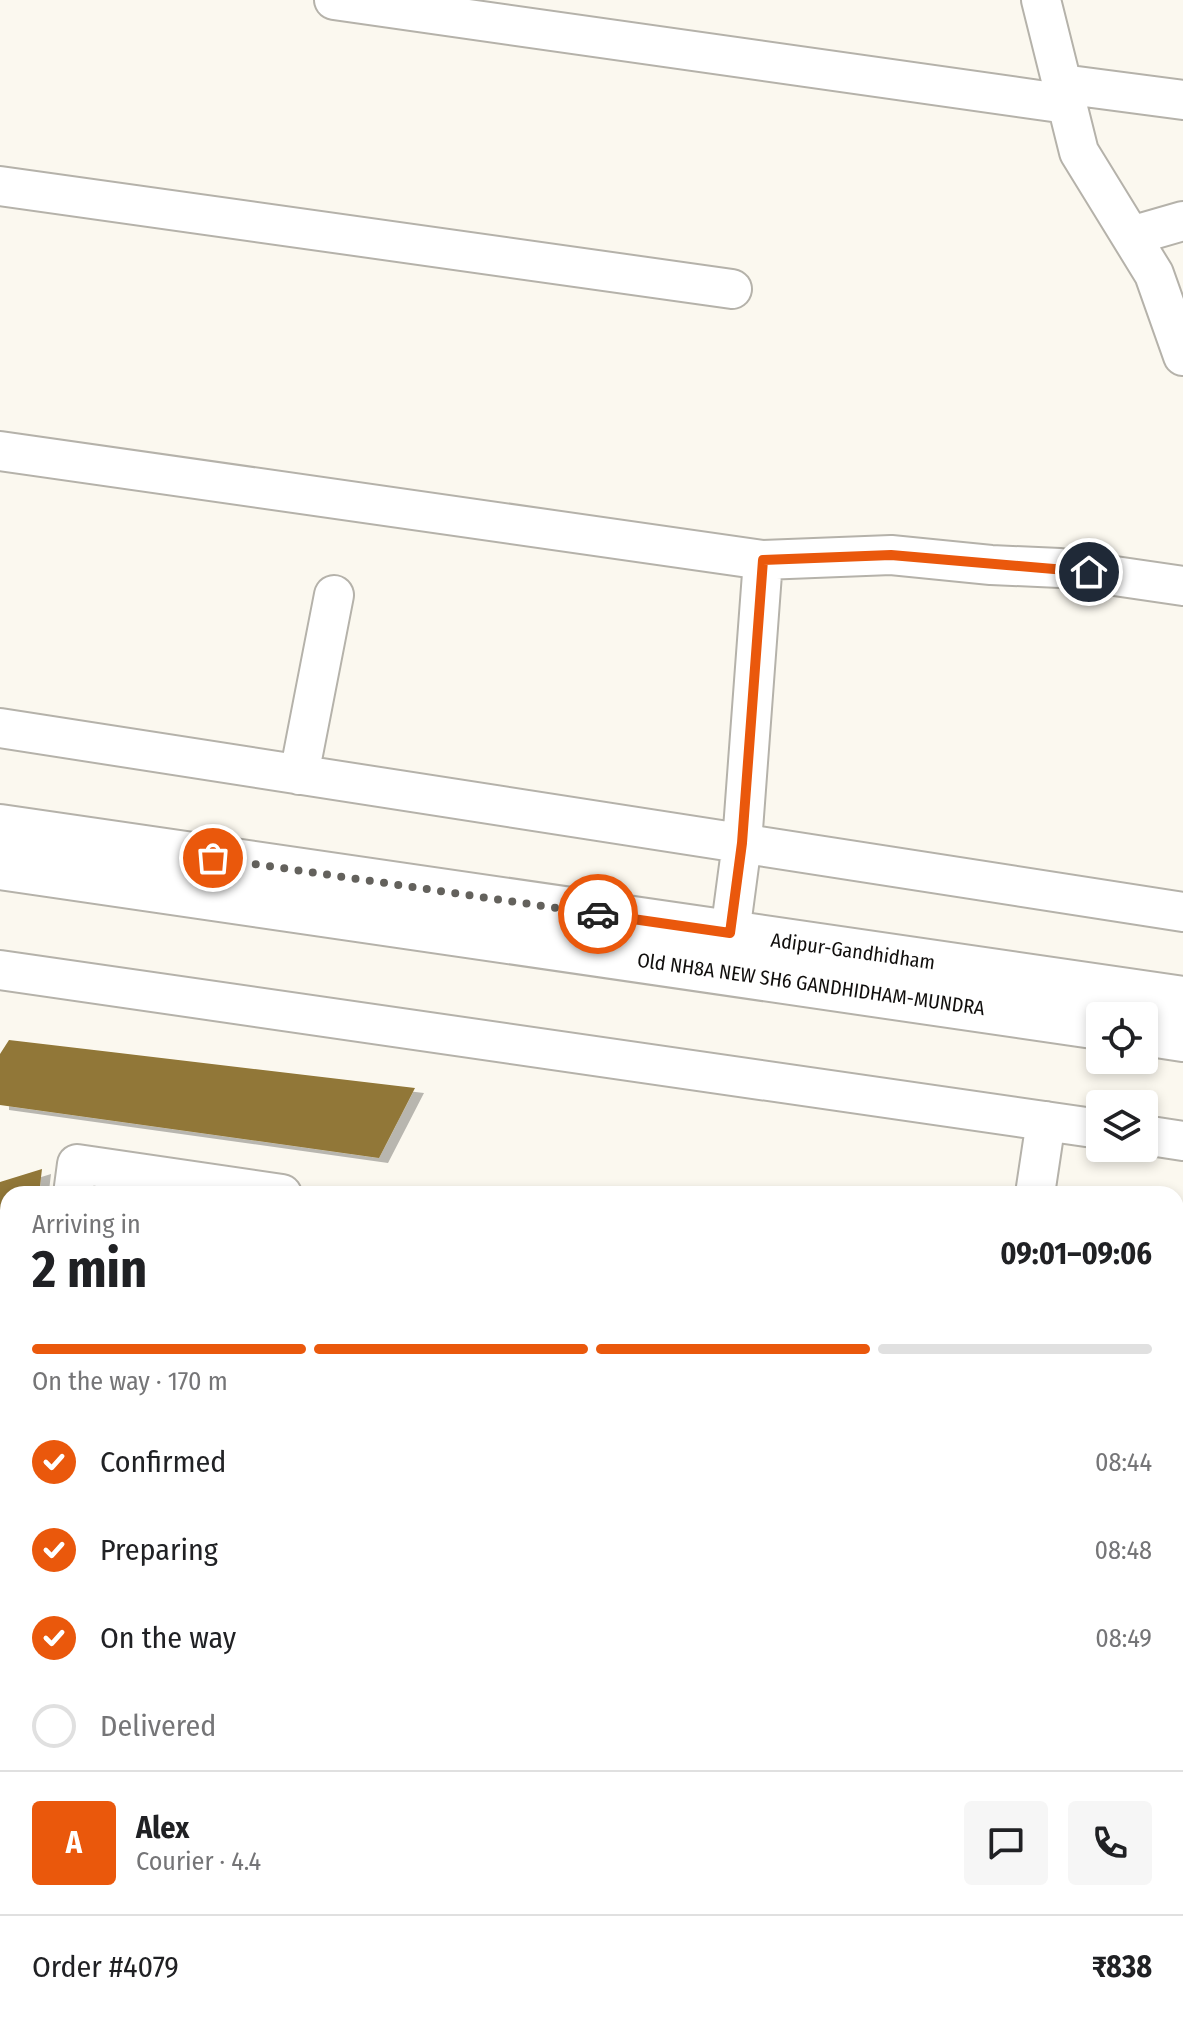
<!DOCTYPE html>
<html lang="en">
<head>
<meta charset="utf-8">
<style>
	:root { --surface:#fff; --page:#f6f6f6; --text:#202124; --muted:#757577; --line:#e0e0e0; --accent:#ea580c }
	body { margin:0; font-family:"Fira Sans Condensed",sans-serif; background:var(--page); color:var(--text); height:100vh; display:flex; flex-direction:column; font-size:30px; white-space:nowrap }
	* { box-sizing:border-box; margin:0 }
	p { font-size:26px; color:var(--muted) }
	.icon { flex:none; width:44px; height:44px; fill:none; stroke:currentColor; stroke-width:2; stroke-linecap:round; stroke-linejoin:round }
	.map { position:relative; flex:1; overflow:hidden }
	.drawer { position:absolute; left:0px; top:1186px; width:1184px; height:848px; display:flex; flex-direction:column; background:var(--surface); border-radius:24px 24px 0 0; box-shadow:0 4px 12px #0003 }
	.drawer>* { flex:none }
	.buttons { position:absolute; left:1086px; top:1002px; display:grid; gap:16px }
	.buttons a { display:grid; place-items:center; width:72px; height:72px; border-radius:8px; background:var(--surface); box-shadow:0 4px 12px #0003; font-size:40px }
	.pin { position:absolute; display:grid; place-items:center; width:68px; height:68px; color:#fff; margin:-34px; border:4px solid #fff; border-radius:50%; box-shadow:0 2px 8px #0007 }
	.courier { position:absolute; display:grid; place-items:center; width:80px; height:80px; margin:-40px; border:6px solid #ea580c; border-radius:50%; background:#fff; color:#222; box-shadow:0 2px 10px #0007 }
	.head em { font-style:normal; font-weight:700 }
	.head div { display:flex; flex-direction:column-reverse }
	.head { display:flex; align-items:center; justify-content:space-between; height:136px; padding:0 32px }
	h1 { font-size:52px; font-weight:700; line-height:60px }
	.bar { display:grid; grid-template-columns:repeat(4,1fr); gap:12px 8px; align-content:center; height:96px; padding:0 32px }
	.bar i { height:10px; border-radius:6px; background:var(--line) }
	.bar .current { background:var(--accent) }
	.bar p { grid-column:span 4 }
	.line { display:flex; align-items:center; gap:20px; padding:0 32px; border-top:2px solid var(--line) }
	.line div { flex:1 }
	.round { display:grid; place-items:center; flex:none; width:84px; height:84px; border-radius:8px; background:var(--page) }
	ol { padding:0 32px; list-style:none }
	li { display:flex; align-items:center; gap:24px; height:88px }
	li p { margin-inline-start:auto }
	li .icon { padding:8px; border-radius:50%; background:var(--accent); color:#fff; stroke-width:4 }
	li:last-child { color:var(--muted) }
	li i { width:44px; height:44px; border:4px solid var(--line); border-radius:50% }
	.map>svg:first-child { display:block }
	.building { fill:#917737; filter:url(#shadow) }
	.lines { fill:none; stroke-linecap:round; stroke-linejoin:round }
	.minor-casing { stroke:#b5b2aa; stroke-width:42 }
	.major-casing { stroke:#b5b2aa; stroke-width:48 }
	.minor { stroke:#fff; stroke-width:38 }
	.major { stroke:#fff; stroke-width:44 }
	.done { stroke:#63615c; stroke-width:8; stroke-dasharray:0 14.4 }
	.route { stroke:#ea580c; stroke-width:10 }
	.labels { text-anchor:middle; stroke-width:7; stroke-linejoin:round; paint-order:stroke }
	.street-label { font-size:20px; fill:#110f0d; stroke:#fff }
</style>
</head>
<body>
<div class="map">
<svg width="1183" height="2034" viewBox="0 0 1183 2034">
	<defs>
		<filter id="shadow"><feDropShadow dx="9" dy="5" stdDeviation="0" flood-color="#0004"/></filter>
	</defs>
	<rect width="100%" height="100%" fill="#fbf8ef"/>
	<path class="building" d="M9 1040 111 1052 415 1088 379 1158 0 1105V1054Z
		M42 1169 39 1194H8V1447L0 1494V1182Z
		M1181 1236H1183V1545L1176 1544V1266Z
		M0 1629 8 1630V1693L0 1692Z
		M0 1811 8 1812V1855L2 1897Z"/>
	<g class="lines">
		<g class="minor-casing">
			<path id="minor" d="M334 0 1067 104
				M1041 0 1079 152 1154 274 1183 356
				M1062 84 1183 100
				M0 186 732 289
				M1131 236 1183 221
				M0 451 763 560
				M0 728 1183 912
				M299 775 334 595
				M730 933 742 843 763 560 891 555 991 565 1060 568 1183 586
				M0 970 1100 1129
				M1144 1135 1183 1141
				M73 1194 77 1164 282 1194
				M1035 1194 1046 1121
				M0 1736 8 1737
				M1176 1906 1183 1907
				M18 2034 20 2026
				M259 2034 260 2026
				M505 2034 507 2026
				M785 2034 786 2026
				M1030 2034 1031 2026"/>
		</g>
		<g class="major-casing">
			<path id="major" d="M0 827 1183 999
				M0 867 1100 1027
				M1144 1033 1183 1039"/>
		</g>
		<use href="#minor" class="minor"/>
		<use href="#major" class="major"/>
	</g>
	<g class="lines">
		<path class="done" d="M213 858 598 914"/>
		<path class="route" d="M598 914 730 933 742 843 763 560 891 555 1089 572"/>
	</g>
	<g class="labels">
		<g class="street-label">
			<text transform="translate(853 951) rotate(8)" y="7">Adipur-Gandhidham</text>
			<text transform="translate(811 984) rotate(8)" y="7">Old NH8A NEW SH6 GANDHIDHAM-MUNDRA</text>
		</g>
	</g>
</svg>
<div class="buttons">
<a><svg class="icon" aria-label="locate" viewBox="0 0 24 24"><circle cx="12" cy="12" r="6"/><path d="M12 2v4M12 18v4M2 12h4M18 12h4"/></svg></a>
<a><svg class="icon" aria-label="layers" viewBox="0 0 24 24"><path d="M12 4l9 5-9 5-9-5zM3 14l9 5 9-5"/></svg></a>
</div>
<div class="pin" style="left:213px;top:858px;background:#ea580c"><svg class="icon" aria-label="bag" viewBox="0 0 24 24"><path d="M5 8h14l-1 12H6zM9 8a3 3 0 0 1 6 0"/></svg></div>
<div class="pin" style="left:1089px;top:572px;background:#1f2937"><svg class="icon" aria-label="home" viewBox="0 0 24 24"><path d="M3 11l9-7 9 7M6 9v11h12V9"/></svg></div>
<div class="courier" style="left:598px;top:914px"><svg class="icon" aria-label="car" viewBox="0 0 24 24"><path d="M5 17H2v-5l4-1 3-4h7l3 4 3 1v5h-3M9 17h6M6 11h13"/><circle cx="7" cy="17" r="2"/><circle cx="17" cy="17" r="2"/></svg></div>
<section class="drawer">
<div class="head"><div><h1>2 min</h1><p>Arriving in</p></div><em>09:01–09:06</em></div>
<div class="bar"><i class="current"></i><i class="current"></i><i class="current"></i><i></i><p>On the way · 170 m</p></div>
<ol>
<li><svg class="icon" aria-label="check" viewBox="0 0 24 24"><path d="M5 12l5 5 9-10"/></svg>Confirmed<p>08:44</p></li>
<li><svg class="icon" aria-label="check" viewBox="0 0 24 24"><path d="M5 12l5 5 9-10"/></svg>Preparing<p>08:48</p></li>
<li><svg class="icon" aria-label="check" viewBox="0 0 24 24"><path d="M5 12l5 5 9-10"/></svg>On the way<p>08:49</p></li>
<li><i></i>Delivered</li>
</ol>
<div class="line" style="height:144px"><b class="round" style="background:var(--accent);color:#fff">A</b><div><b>Alex</b><p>Courier · 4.4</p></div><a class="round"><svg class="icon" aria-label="chat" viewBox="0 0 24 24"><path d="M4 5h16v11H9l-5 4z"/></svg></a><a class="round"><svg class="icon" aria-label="phone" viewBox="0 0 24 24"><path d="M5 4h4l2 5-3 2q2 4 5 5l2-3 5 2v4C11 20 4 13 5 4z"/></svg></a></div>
<div class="line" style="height:104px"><div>Order #4079</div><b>₹838</b></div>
</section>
</div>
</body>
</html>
